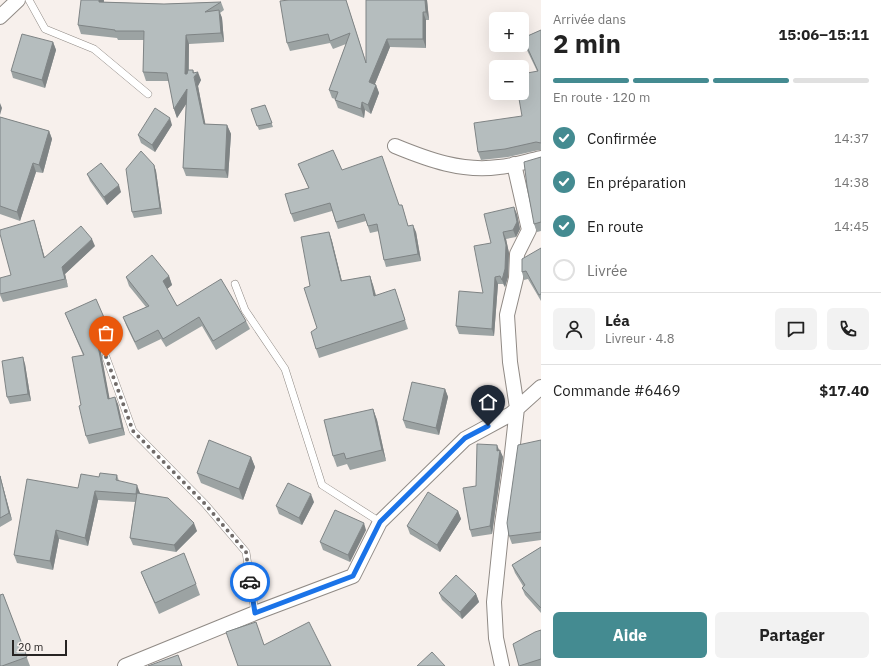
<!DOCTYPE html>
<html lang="fr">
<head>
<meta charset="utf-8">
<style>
	:root { --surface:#fff; --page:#f2f2f2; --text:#222; --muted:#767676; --line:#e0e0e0; --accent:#448b91 }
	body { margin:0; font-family:"IBM Plex Sans",sans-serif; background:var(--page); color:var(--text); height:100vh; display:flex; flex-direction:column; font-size:15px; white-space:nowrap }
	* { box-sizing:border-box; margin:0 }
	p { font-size:13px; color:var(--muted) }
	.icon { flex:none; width:22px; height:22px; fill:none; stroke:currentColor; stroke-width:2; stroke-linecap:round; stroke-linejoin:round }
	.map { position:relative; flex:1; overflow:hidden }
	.details { display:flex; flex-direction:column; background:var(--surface); width:340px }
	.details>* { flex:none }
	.fabs { position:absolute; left:489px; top:12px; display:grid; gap:8px }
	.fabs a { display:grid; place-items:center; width:40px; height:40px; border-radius:6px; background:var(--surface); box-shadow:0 4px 16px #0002; font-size:20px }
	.scale { position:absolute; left:12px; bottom:10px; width:55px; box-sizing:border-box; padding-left:4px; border:2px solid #272423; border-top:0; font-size:11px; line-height:14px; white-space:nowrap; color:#272423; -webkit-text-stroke:3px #f7f0ec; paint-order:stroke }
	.pin { position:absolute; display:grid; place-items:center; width:34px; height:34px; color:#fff; margin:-41px -17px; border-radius:50% 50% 50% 0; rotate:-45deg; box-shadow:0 0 4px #0007 }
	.pin .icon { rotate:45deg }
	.courier { position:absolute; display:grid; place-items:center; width:40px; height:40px; margin:-20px; border:3px solid #1a73e8; border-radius:50%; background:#fff; color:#222; box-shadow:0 1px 5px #0007 }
	.overview em { font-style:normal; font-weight:700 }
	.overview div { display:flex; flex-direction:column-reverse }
	.overview { display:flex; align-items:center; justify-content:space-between; height:68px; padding:0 12px }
	h1 { font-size:26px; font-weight:700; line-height:30px }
	.bar { display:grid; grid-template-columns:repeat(4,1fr); gap:6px 4px; align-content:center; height:48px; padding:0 12px }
	.bar i { height:5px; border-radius:3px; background:var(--line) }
	.bar .on { background:var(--accent) }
	.bar p { grid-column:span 4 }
	.line { display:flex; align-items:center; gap:10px; padding:0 12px; border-top:1px solid var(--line) }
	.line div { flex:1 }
	.round { display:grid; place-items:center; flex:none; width:42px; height:42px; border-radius:6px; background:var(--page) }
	ol { padding:0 12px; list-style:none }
	li { display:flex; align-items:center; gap:12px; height:44px }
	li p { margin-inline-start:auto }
	li .icon { padding:4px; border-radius:50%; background:var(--accent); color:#fff; stroke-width:4 }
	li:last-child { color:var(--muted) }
	li i { width:22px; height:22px; border:2px solid var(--line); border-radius:50% }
	.action { display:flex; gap:8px; margin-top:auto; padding:8px 12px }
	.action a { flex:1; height:46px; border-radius:6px; background:var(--accent); color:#fff; font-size:16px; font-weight:700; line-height:46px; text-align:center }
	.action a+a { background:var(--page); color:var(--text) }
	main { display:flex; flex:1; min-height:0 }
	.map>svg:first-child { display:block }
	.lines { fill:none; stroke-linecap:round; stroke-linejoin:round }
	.service-casing { stroke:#908a85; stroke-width:8 }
	.minor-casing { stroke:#908a85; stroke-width:16 }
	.service { stroke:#fff; stroke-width:7 }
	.minor { stroke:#fff; stroke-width:14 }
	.wall { fill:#9ca3a3 }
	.shaded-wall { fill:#7f8485 }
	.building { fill:#b5bdbe; stroke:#7f8485 }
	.done { stroke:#706b69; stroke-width:4; stroke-dasharray:0 7.2 }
	.route { stroke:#1a73e8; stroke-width:5 }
</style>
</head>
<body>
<main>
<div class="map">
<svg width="541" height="666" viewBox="0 0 541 666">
	<rect width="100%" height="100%" fill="#f7f0ec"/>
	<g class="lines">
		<g class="service-casing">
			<path id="service" d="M29 0 45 29 94 49 148 94
				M235 284 245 310 285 369 322 485 380 522
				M106 357 133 431 205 504 246 552 255 613"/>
		</g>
		<g class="minor-casing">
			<path id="minor" d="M0 17 18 0
				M395 146C429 160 462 172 499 167 513 166 527 161 541 158
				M125 666 255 613 353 576 380 522 465 439 511 414 541 387
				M502 666 496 638 494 602 502 524 511 462 517 408 510 362 507 315 516 278 517 254 529 230 514 164"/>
		</g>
		<use href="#service" class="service"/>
		<use href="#minor" class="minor"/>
	</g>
	<path class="wall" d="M104 0V2L164 4 221 2 224 10 220 13 222 18 224 42 189 44V70H193L194 73 201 80 198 86 205 124 227 125 231 134 228 178 186 176 183 168 186 104 177 118 174 109 169 81H146L143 72 144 40H118L117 38 81 34 78 25Z
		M346 0 366 62V0H427L429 20H426V48L390 47 375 84 376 85 379 93 371 114 365 110 364 118 338 108 335 100V99L332 98 329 90 346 44 333 49 330 43 290 51 287 43Z
		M541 30V150H539L508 157 481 160 478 152 522 116 537 71 525 46 523 38Z
		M53 42 56 50 45 88 13 78 11 71Z
		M265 105 273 127 259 130 251 109Z
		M0 117 49 131 52 139 43 173 36 172 20 221 0 214Z
		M172 125 155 152 141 143 138 135Z
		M541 157V231L537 232 534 224Z
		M298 164 342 170 399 205H402L408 226 416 232 421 261 386 267 384 260 379 231 370 233 366 221 338 229 332 211 294 222 291 214 309 189Z
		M154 165 156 171 162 214 134 218 132 212Z
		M87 174 121 192 107 205 90 181Z
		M517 214 520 229 516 237 506 239 509 253 508 277 505 287 503 284H498L494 336 459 334 456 326 483 293 491 243Z
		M34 220 45 258 95 246 65 274 68 287 3 302 0 295 11 275Z
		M329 232 332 241 342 281 370 276 373 285 376 295 398 298 408 329 319 358 316 349 317 328 310 286Z
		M541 248V301L528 279 524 280 522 272Z
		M169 276 172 285 167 289 177 306 246 321 250 329 216 350 202 326 166 347 161 339 138 350 126 325 123 317 146 307 129 286 126 277Z
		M65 313 109 329 112 337 99 342 109 398 118 404 125 435 89 444 86 436 81 405 83 355Z
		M25 364 31 401 10 404 7 397Z
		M445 389 448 397 439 435 406 428 403 420Z
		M373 409 377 420 386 461 350 470 347 464 337 467 333 456Z
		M541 440V540L512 544 509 536Z
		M499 450 503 457 492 534 472 537 470 530 476 486Z
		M251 457 255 467 243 500 201 483 197 473Z
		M0 475 12 520 0 527Z
		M117 475 119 481 140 493 197 531 176 552 133 545 130 538 135 502 98 500 88 546 59 539 53 570 17 563 14 555 78 488 99 477Z
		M314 502 302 525 279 514 276 506Z
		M458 511 461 519 440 552 410 534 407 526Z
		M366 530 350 562 323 550 320 542Z
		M541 547V613L525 595 522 588 523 586 515 573 512 565Z
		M141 572 196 584 200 595 159 614 145 582Z
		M439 593 476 594 479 602 462 619 442 600Z
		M3 594 30 666H0Z
		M541 630V666H520L513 644Z"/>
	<path class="shaded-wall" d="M99 0H104L102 11 99 2Z
		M425 0H427L429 20 426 12Z
		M219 10 222 18 224 42 221 33Z
		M423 12 426 20V48L423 39Z
		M186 35 189 44 188 83 185 74Z
		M387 39 390 47 372 91 369 82Z
		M53 42 56 50 45 88 42 80Z
		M193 70 195 76 198 72 201 80 198 86 207 132 204 124Z
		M376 85 379 93 371 114 368 105Z
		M187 89 190 98 177 118 174 109Z
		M362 102 365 110 364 118 361 109Z
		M0 103 2 108 0 115Z
		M170 118 172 125 155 152 152 145Z
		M227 125 231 134 228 178 225 170Z
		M49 131 52 139 43 173 39 165Z
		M33 163 36 172 20 221 17 212Z
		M154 165 156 171 162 214 160 208Z
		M119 185 121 192 107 205 104 197Z
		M514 207 517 214 520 229 516 237 513 230Z
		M34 220 36 228 47 266 44 258Z
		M413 225 416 232 421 261 418 254Z
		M329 232 332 241 344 290 341 281Z
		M503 232 506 239 509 253 508 277 505 287 502 280Z
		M92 239 95 246 65 274 68 287 62 267Z
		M169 276 172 285 166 290 163 281Z
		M370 276 373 285 378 305 374 296Z
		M495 277 498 284 494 336 492 329Z
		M96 335 99 342 111 406 108 399Z
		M23 357 25 364 31 401 28 394Z
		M445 389 448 397 439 435 436 428Z
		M115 397 118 404 125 435 122 428Z
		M373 409 377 420 386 461 382 450Z
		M497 445 500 452V450L503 457 492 534 490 526Z
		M251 457 255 467 243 500 239 489Z
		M0 475 1 479 12 520 9 513Z
		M137 485 140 493 139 502 136 494Z
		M95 491 98 500 88 546 85 538Z
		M311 494 314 502 302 525 299 518Z
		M458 511 461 519 440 552 437 545Z
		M194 523 197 531 176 552 174 545Z
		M364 523 366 530 350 562 348 555Z
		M56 530 59 539 53 570 50 561Z
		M476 594 479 602 462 619 460 612Z"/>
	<path class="building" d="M81 0H99V2L164 4 221 2 205 12 219 10 221 33 186 35 185 74H187L188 70H193V73L198 72 194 77 204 124 227 125 225 170 183 168 187 89 174 109 167 73 143 72 144 31H115V30L78 25Z
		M289 0H346L366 63V0H425L426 12H423V39H387L369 82 376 85 368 105 362 102 361 109 335 100 338 92 329 90 350 33 330 41 328 34 287 43 280 1Z
		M541 30V143L536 142 505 149 478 152 474 123 522 116 518 93H522V74L538 71 523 38Z
		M22 34 53 42 42 80 11 71Z
		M265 105 272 123 257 126 251 109Z
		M155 108 170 118 152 145 138 135Z
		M0 117 49 131 39 165 33 163 17 212 0 206Z
		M333 150 342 170 382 156 399 205H402L408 226 413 225 418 254 384 260 377 224 368 226 364 214 336 222 330 203 291 214 285 194 309 188 298 164Z
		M141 151 154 165 160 208 132 212 126 169Z
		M541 157V222L534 224 527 186 524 162Z
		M101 163 119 185 104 197 87 174Z
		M514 207 517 222 513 230 503 232 506 245 505 269 502 280 500 276 495 277 492 329 456 326 459 291 483 293 474 246 491 243 484 214Z
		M34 220 44 258 81 226 92 239 62 267 65 279 0 294V278L11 275 0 234V230Z
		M329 232 341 281 370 276 374 296 395 289 405 320 316 349 311 332 317 328 304 288 310 286 301 237Z
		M541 248V294L539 295 526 271 522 272V259Z
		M152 255 169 276 163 281 177 306 221 279 246 321 213 341 199 317 163 339 158 330 135 342 123 317 149 306 126 277Z
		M96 299 109 329 96 335 108 399 115 397 122 428 86 436 79 406 81 405 72 357 84 355 65 313Z
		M23 357 28 394 7 397 2 361Z
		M412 382 445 389 436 428 403 420Z
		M373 409 382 450 346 459 344 453 333 456 324 420Z
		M209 440 251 457 239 489 197 473Z
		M541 440V532L509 536 507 523 518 445Z
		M477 444 497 445V451L500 450 490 526 470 530 463 488 476 486Z
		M100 473 117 475 116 480 137 485 136 494 95 491 85 538 56 530 50 561 14 555 27 479 78 488 81 474 99 477Z
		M0 476 9 513 0 518Z
		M288 483 311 494 299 518 276 506Z
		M428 492 458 511 437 545 407 526Z
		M137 493 168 498 194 523 174 545 130 538Z
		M335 510 364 523 348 555 320 542Z
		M541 547V608L522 588 525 585 512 565Z
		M184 553 196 584 155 603 141 572Z
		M456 575 476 594 460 612 439 593Z
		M3 594 27 657 2 666H0V595Z
		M256 622 264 645 309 622 331 666H238L226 632Z
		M541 630V659L519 666 513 644 535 632Z
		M432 652 445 666H417Z
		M178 655 182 666H148Z"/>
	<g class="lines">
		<path class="done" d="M106 357 133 431 205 504 246 552 250 582"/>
		<path class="route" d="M250 582 255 613 353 576 380 522 465 438 488 426"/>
	</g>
</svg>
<div class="fabs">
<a>+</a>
<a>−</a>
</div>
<div class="scale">20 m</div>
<div class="pin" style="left:106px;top:357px;background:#ea580c"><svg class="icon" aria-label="bag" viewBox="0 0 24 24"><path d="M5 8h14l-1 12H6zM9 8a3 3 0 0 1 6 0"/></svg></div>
<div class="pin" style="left:488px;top:426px;background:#1f2937"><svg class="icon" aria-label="home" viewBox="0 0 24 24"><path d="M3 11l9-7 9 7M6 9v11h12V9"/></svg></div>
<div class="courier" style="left:250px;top:582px"><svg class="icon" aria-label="car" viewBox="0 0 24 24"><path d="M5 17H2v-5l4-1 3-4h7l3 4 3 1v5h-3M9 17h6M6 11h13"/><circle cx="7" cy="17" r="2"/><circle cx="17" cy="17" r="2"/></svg></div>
</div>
<section class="details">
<div class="overview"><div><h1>2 min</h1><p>Arrivée dans</p></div><em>15:06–15:11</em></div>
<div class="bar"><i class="on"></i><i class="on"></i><i class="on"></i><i></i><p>En route · 120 m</p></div>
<ol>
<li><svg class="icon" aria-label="check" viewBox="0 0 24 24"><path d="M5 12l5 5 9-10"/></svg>Confirmée<p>14:37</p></li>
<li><svg class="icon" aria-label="check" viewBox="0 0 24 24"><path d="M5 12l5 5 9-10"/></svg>En préparation<p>14:38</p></li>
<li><svg class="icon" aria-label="check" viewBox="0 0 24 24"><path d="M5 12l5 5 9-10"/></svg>En route<p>14:45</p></li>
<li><i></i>Livrée</li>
</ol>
<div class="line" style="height:72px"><a class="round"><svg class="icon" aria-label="person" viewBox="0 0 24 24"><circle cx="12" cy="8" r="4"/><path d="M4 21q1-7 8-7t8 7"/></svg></a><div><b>Léa</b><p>Livreur · 4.8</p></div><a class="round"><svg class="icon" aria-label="chat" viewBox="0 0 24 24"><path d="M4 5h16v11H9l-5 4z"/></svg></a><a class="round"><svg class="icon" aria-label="phone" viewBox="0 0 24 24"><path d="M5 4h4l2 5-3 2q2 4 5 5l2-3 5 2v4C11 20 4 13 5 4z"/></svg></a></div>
<div class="line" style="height:52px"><div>Commande #6469</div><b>$17.40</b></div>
<div class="action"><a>Aide</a><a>Partager</a></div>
</section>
</main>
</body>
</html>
